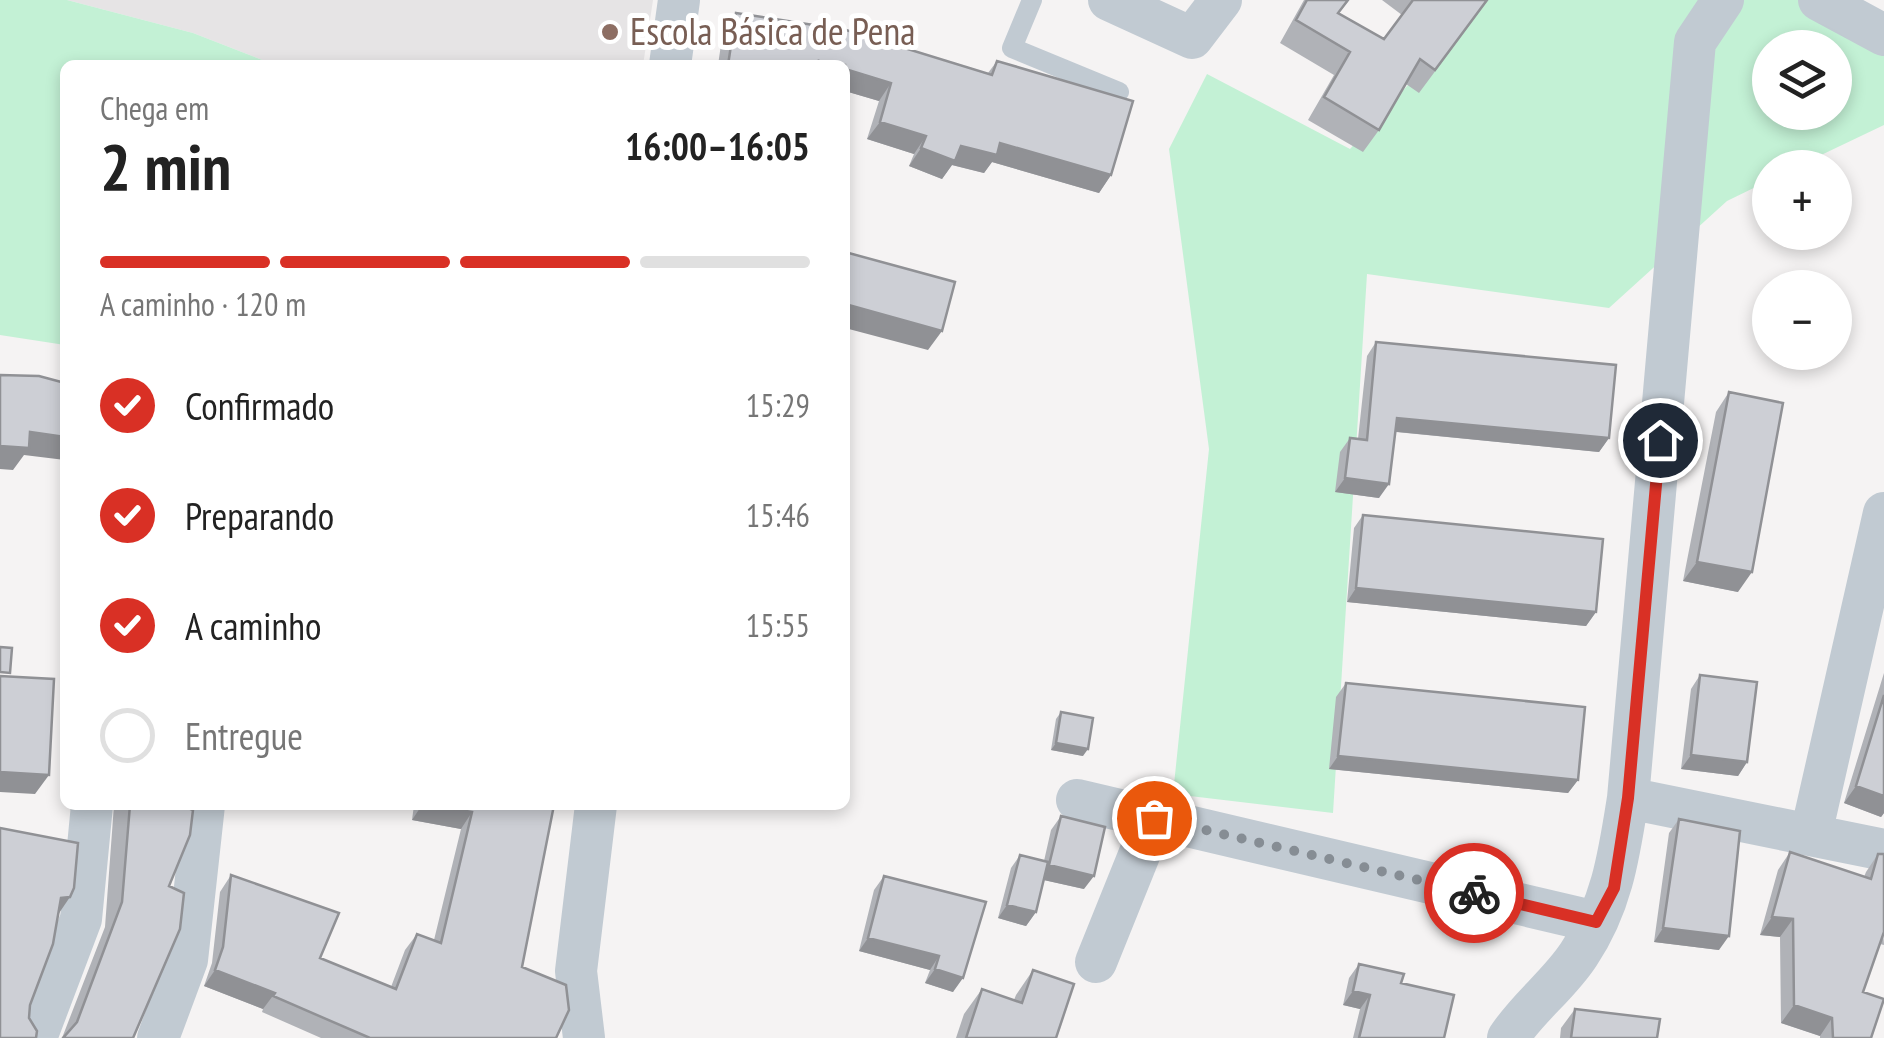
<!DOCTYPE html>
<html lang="pt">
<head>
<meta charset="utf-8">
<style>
	:root { --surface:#fff; --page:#f2f2f2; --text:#222; --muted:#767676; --line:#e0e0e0; --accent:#d93025 }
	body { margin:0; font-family:"PT Sans Narrow",sans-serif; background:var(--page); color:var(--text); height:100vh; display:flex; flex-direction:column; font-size:38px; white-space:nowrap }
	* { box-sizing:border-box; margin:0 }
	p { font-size:32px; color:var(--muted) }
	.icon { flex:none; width:55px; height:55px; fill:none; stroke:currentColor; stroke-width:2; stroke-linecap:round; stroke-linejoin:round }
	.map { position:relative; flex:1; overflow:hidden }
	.panel { position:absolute; left:60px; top:60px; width:790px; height:750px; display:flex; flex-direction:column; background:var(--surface); border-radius:15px; box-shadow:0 5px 15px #0003 }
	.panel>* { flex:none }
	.tools { position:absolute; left:1752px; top:30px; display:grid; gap:20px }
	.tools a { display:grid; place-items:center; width:100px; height:100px; border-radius:50%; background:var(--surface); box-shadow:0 5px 15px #0003; font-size:50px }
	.pin { position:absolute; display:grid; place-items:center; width:85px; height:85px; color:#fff; margin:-42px; border:5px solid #fff; border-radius:50%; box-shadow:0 2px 10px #0007 }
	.courier { position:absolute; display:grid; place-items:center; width:100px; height:100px; margin:-50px; border:8px solid #d93025; border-radius:50%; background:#fff; color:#222; box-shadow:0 2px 12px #0007 }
	.headline em { font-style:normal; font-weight:800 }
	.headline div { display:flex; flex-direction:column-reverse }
	.headline { display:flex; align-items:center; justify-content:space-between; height:170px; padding:0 40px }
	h1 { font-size:65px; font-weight:800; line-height:75px }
	.bar { display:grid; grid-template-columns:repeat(4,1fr); gap:15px 10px; align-content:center; height:120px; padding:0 40px }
	.bar i { height:12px; border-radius:8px; background:var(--line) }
	.bar .active { background:var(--accent) }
	.bar p { grid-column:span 4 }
	ol { padding:0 40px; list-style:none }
	li { display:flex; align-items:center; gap:30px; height:110px }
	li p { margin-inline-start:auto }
	li .icon { padding:10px; border-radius:50%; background:var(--accent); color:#fff; stroke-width:4 }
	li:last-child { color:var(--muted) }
	li i { width:55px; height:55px; border:5px solid var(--line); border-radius:50% }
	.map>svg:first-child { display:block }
	.education { fill:#e6e4e5 }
	.green { fill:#c3f1d5; fill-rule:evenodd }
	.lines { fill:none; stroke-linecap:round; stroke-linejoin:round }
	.lane { stroke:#c1cad2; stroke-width:20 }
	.street { stroke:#c1cad2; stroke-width:42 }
	.wall { fill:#b0b2b7 }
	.shaded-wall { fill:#909195 }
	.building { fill:#cdcfd5; stroke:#909195; stroke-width:2.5 }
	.done { stroke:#868d94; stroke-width:10; stroke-dasharray:0 18 }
	.route { stroke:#d93025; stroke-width:12 }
	.education-dot { fill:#8d6e63; stroke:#fff; stroke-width:4 }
	.labels { text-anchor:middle; stroke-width:10; stroke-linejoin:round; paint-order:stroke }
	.education-label { font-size:38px; fill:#785e54; stroke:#fff; text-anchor:start }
</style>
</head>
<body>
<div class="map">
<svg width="1884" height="1038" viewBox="0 0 1884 1038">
	<rect width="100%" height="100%" fill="#f5f3f3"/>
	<path class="education" d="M67 0H653L643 65H275L193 33Z"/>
	<path class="green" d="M0 0H67L193 33 275 65H65V345L0 335Z
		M1485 0H1856L1884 14V125L1796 167 1770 168V180L1727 201 1609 308 1367 274 1333 813 1173 794 1209 449 1169 149 1207 74 1350 149ZM1770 48H1835V112H1770Z"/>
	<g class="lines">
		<path class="lane" d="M1032 0 1012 48 1119 92"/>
		<path class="street" d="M1109 0 1192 38 1221 0
			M1819 0 1884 35
			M670 65 679 0
			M1628 798 1884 850
			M1077 800 1596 922
			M1811 834 1884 513
			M1096 962 1154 818
			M36 1038 81 919 92 805
			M158 1038 187 960 204 805
			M584 1038 576 971 596 805
			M1508 1038C1528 1007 1559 985 1579 954 1612 905 1619 855 1628 798L1695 42 1723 0"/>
	</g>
	<path class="wall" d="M1304 0H1349L1339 13 1384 39 1402 15 1382 0H1488L1419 93 1406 84 1379 130 1363 152 1308 120 1334 75 1280 43Z
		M736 13 988 73 997 61 1111 175 1099 193 992 162 984 173 952 165 942 179 909 166 914 154 867 139 879 101 845 91V65H718L723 31Z
		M1376 342 1609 438 1599 452 1396 432 1379 498 1335 492 1340 452 1350 438 1358 439 1367 356Z
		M1729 392 1738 592 1683 581 1716 412Z
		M1363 515 1596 612 1586 626 1347 602 1354 528Z
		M1884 673V813L1881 817 1844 803Z
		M1700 675 1747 762 1738 776 1681 769 1691 689Z
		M1346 683 1578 780 1568 793 1329 769 1336 697Z
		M1061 712 1083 756 1051 750 1056 719Z
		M114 805H181L169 886 133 1038H62L105 927Z
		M414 805H554L522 967 556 1038H321L262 1012 263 1009 204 986 212 963 220 892 231 875 320 958 391 987 405 950 417 934 434 940 461 829 412 820Z
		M1061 816 1084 889 1044 880 1036 912 1026 926 998 918 1011 868 1020 855 1044 861 1051 830Z
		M1679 819 1719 950 1654 942 1669 833Z
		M1790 852 1864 877 1866 872 1878 854 1884 945 1880 944 1863 992 1871 1038H1820V1036L1781 1023 1780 937 1760 935 1778 870Z
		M884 876 986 902 953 992 925 983 930 970 859 951 874 890Z
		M1359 964 1401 983 1444 1038H1353L1360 1009 1343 1005 1349 978Z
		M1033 970 1056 1038H956L964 1014 982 989 1014 1000 1016 995Z
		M1575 1009 1657 1038H1560L1561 1028Z"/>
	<path class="shaded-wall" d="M845 69 891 83 879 101 845 91Z
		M880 122 926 136 914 154 867 139Z
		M1000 143 1111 175 1099 193 992 162 984 173 952 165 942 179 909 166 921 148Z
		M845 304 942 331 928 350 845 328Z
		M1397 418 1609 438 1599 452 1388 431Z
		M30 432 65 437V460L24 455 13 470 0 469V446Z
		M1345 478 1389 484 1379 498 1335 492Z
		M1697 562 1752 572 1738 592 1683 581Z
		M1356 588 1596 612 1586 626 1347 602Z
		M1056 743 1088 749 1083 756 1051 750Z
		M1691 755 1747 762 1738 776 1681 769Z
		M1338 756 1578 780 1568 793 1329 769Z
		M0 772 49 775 35 794 0 792Z
		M1856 786 1884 796V813L1881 817 1844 803Z
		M422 805H431L472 812 461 829 412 820Z
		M1049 865 1094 876 1084 889 1039 879Z
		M70 897 53 922 61 898Z
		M1007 905 1036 912 1026 926 998 918Z
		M1772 917 1793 919 1780 937 1760 935Z
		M1663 928 1729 936 1719 950 1654 942Z
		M868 938 939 956 930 970 859 951Z
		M935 969 963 978 953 992 925 983Z
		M215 970 275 993 263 1009 204 986Z
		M1353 991 1370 995 1360 1009 1343 1005Z
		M1794 1005 1832 1018 1820 1036 1781 1023Z"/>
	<path class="building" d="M1307 0H1348L1338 13 1384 39 1413 0H1487L1435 70 1420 59 1379 130 1324 97 1350 52 1296 20Z
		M736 13 846 30 992 75 997 61 1133 101 1111 175 1000 143 997 155 961 146 955 161 921 148 926 136 880 122 891 83 845 69V65H832L819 61V65H728Z
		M845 252 955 282 942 331 845 304Z
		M1376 342 1616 365 1609 438 1397 418 1389 484 1345 478 1350 438 1367 440Z
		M0 375 39 376 65 383V437L30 432 29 448 0 446Z
		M1729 392 1783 403 1752 572 1697 562Z
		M1363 515 1603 539 1596 612 1356 588Z
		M0 647 12 648 10 673 0 672Z
		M1700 675 1757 682 1747 762 1691 755Z
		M0 676 54 679 49 775 0 772Z
		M1346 683 1585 707 1578 780 1338 756Z
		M1884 695V796L1856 786Z
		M1061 712 1093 718 1088 749 1056 743Z
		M130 805H181L193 810 190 835 169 886 184 893 180 929 133 1038H63L77 1022 122 902Z
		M431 805H554L522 967 566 985 569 1010 556 1038H370L273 996 275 993 215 970 223 947 231 875 339 913 320 958 396 989 417 934 441 943 472 812Z
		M1061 816 1105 827 1094 876 1049 865Z
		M1679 819 1740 831 1729 936 1663 928Z
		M0 828 78 843 74 888 70 897 61 898 53 944 30 1005 29 1018 37 1031 36 1038H0Z
		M1790 852 1871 879 1878 854H1884V932L1863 992 1884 999 1871 1038H1833L1832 1018 1794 1005 1793 919 1772 917Z
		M1020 855 1048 862 1036 912 1007 905Z
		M884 876 986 902 963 978 935 969 939 956 868 938Z
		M1359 964 1404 974 1401 983 1454 995 1444 1038H1359L1370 995 1353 991Z
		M1033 970 1074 984 1056 1038H966L982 989 1022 1003Z
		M1575 1009 1660 1019 1657 1038H1571Z"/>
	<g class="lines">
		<path class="done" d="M1154 818 1474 893"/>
		<path class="route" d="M1474 893 1596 922 1614 888 1628 798 1660 440"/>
	</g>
	<circle class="education-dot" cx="610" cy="32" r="10"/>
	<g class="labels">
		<g class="education-label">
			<text x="630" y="45">Escola Básica de Pena</text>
		</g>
	</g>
</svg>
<div class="tools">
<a><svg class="icon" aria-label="layers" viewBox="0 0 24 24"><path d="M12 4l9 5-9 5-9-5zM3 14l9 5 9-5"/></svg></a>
<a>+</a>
<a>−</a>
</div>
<div class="pin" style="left:1154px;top:818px;background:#ea580c"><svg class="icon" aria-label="bag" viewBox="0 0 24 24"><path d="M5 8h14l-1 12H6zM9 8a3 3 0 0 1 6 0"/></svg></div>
<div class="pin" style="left:1660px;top:440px;background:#1f2937"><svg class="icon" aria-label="home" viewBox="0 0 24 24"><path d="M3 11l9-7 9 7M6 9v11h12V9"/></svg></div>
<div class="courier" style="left:1474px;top:893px"><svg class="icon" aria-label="bike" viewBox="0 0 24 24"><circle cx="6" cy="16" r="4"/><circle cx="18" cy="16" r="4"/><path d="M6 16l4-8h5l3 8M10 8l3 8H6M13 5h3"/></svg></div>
<section class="panel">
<div class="headline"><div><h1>2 min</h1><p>Chega em</p></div><em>16:00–16:05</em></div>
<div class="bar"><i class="active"></i><i class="active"></i><i class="active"></i><i></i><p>A caminho · 120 m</p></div>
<ol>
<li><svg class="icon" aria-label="check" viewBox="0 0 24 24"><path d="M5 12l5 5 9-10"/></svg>Confirmado<p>15:29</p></li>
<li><svg class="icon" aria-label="check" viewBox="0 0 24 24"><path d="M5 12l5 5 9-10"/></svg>Preparando<p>15:46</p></li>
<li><svg class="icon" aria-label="check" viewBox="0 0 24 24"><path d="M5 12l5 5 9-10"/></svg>A caminho<p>15:55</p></li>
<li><i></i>Entregue</li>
</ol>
</section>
</div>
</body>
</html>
